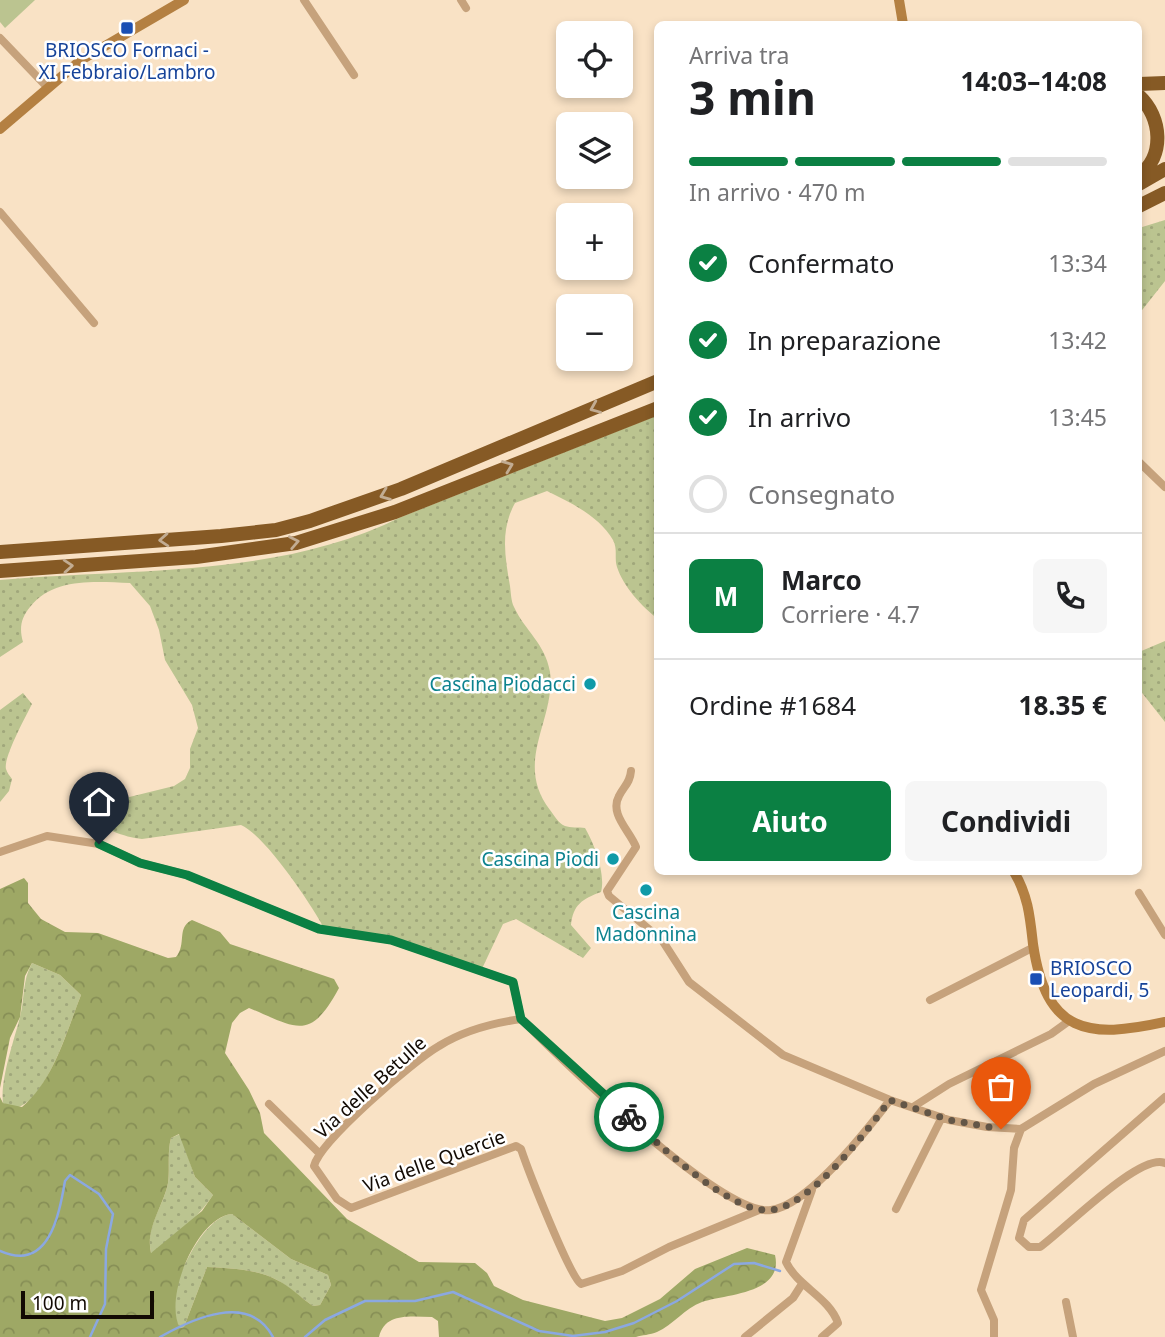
<!DOCTYPE html>
<html lang="it">
<head>
<meta charset="utf-8">
<style>
	:root { --surface:#fff; --page:#f6f6f6; --text:#202124; --muted:#757577; --line:#e0e0e0; --accent:#0b8043 }
	body { margin:0; font-family:"Noto Sans",sans-serif; background:var(--page); color:var(--text); height:100vh; display:flex; flex-direction:column; font-size:26px; white-space:nowrap }
	* { box-sizing:border-box; margin:0 }
	p { font-size:23px; color:var(--muted) }
	.icon { flex:none; width:38px; height:38px; fill:none; stroke:currentColor; stroke-width:2; stroke-linecap:round; stroke-linejoin:round }
	.map { position:relative; flex:1; overflow:hidden }
	.drawer { position:absolute; left:654px; top:21px; width:488px; height:854px; display:flex; flex-direction:column; background:var(--surface); border-radius:10px; box-shadow:0 4px 10px #0003 }
	.drawer>* { flex:none }
	.fabs { position:absolute; left:556px; top:21px; display:grid; gap:14px }
	.fabs a { display:grid; place-items:center; width:77px; height:77px; border-radius:10px; background:var(--surface); box-shadow:0 4px 10px #0003; font-size:35px }
	.scale { position:absolute; left:21px; bottom:18px; width:133px; box-sizing:border-box; padding-left:7px; border:4px solid #120a03; border-top:0; font-size:19px; line-height:24px; white-space:nowrap; color:#120a03; -webkit-text-stroke:5px #fff; paint-order:stroke }
	.pin { position:absolute; display:grid; place-items:center; width:60px; height:60px; color:#fff; margin:-72px -30px; border-radius:50% 50% 50% 0; rotate:-45deg; box-shadow:0 0 7px #0007 }
	.pin .icon { rotate:45deg }
	.courier { position:absolute; display:grid; place-items:center; width:70px; height:70px; margin:-35px; border:5px solid #0b8043; border-radius:50%; background:#fff; color:#222; box-shadow:0 2px 9px #0007 }
	.head em { font-style:normal; font-weight:700 }
	.head div { display:flex; flex-direction:column-reverse }
	.head { display:flex; align-items:center; justify-content:space-between; height:119px; padding:0 35px }
	h1 { font-size:46px; font-weight:700; line-height:52px }
	.bar { display:grid; grid-template-columns:repeat(4,1fr); gap:10px 7px; align-content:center; height:84px; padding:0 35px }
	.bar i { height:9px; border-radius:5px; background:var(--line) }
	.bar .selected { background:var(--accent) }
	.bar p { grid-column:span 4 }
	.line { display:flex; align-items:center; gap:18px; padding:0 35px; border-top:2px solid var(--line) }
	.line div { flex:1 }
	.round { display:grid; place-items:center; flex:none; width:74px; height:74px; border-radius:10px; background:var(--page) }
	ol { padding:0 35px; list-style:none }
	li { display:flex; align-items:center; gap:21px; height:77px }
	li p { margin-inline-start:auto }
	li .icon { padding:7px; border-radius:50%; background:var(--accent); color:#fff; stroke-width:4 }
	li:last-child { color:var(--muted) }
	li i { width:38px; height:38px; border:4px solid var(--line); border-radius:50% }
	.button { display:flex; gap:14px; margin-top:auto; padding:14px 35px }
	.button a { flex:1; height:80px; border-radius:10px; background:var(--accent); color:#fff; font-size:28px; font-weight:700; line-height:80px; text-align:center }
	.button a+a { background:var(--page); color:var(--text) }
	.map>svg:first-child { display:block }
	.grass { fill:url(#grass-dots) }
	.forest { fill:url(#forest-crowns); fill-rule:evenodd }
	.pitch { fill:#bbc490 }
	.lines { fill:none; stroke-linecap:round; stroke-linejoin:round }
	.stream { stroke:#8ba8e1; stroke-width:2.5 }
	.street { stroke:#c6a27c; stroke-width:8 }
	.secondary { stroke:#b48042; stroke-width:10 }
	.highway { stroke:#865a25; stroke-width:14 }
	.oneway { stroke:#c2ac92 }
	.done { stroke:#635647; stroke-width:7; stroke-dasharray:0 12.6 }
	.route { stroke:#0b8043; stroke-width:9 }
	.transit-dot { fill:#1a4fb4; stroke:#fff; stroke-width:2.5 }
	.culture-dot { fill:#0f9aa8; stroke:#fff; stroke-width:2.5 }
	.labels { text-anchor:middle; stroke-width:5; stroke-linejoin:round; paint-order:stroke }
	.transit-label { font-size:19px; fill:#164399; stroke:#fff }
	.culture-label { font-size:19px; fill:#0d838f; stroke:#fff; text-anchor:end }
	.street-label { font-size:19px; fill:#120a03; stroke:#fff }
</style>
</head>
<body>
<div class="map">
<svg width="1165" height="1337" viewBox="0 0 1165 1337">
	<defs>
		<pattern id="grass-dots" width="8" height="8" patternUnits="userSpaceOnUse" patternTransform="scale(1.75)"><rect width="8" height="8" fill="#bbc490"/><path d="M2 2h.1M6 6h.1" fill="none" stroke="#a0a77b" stroke-width="1.8" stroke-linecap="round"/></pattern>
		<pattern id="forest-crowns" width="20" height="18" patternUnits="userSpaceOnUse" patternTransform="scale(1.75)"><rect width="20" height="18" fill="#9ea865"/><path d="M2 6a3 3 0 1 1 6 0M12 15a3 3 0 1 1 6 0" fill="none" stroke="#878f56"/></pattern>
	</defs>
	<rect width="100%" height="100%" fill="#f9e2c5"/>
	<path class="grass" d="M1165 220V281L1139 314V228Z
		M658 415V619C642 607 623 586 617 567 614 557 618 550 613 540 600 517 570 502 547 491L515 503C500 530 505 557 510 586 511 593 511 601 514 607 525 631 545 643 550 672 556 720 513 762 550 810 554 815 558 823 565 826 570 828 579 827 585 828 594 843 606 874 601 892 582 899 573 905 571 925L591 948 583 958 516 919 503 924 480 973 391 940 325 930C312 905 265 835 241 825L142 839C124 837 101 829 91 815L101 804 174 786 185 779 190 768V749L198 728 192 705 165 660 159 630 150 606 130 583C95 582 54 577 30 607 21 618 19 628 23 642L0 657V580C132 568 279 578 401 517Z
		M1165 641V722L1139 689V652Z
		M23 693 32 704C26 716 3 758 6 769 7 773 10 776 12 779L9 791 0 802V710Z
		M32 963 60 975 81 995C70 1022 46 1105 14 1108L3 1103C0 1079 14 1041 20 1017 25 998 22 981 32 963Z
		M180 1134 195 1177 213 1195C201 1213 170 1247 151 1253 145 1226 164 1206 168 1183 170 1169 167 1152 171 1138Z
		M232 1214 291 1259 328 1275 331 1285 320 1305 313 1306C301 1298 290 1287 277 1280 256 1269 229 1268 207 1267L184 1327 180 1328C174 1318 171 1307 173 1296 179 1271 205 1216 232 1214Z"/>
	<path class="forest" d="M24 878 28 883V903L41 919 65 932 98 933 168 958 176 957C187 944 176 928 192 920L220 932 230 944 334 979 339 988C310 1042 297 1028 249 1008L240 1013 232 1023 225 1053 249 1090 260 1113 264 1133 347 1219 419 1262 475 1263 487 1273 494 1286 523 1300 605 1321 622 1318 660 1299 695 1269 747 1248 775 1255C784 1294 726 1294 702 1302 685 1308 673 1325 657 1332 650 1335 642 1335 636 1337H439L438 1321 432 1317C411 1317 385 1312 379 1337H0V1097L3 1103 22 1107C54 1080 66 1033 81 995L60 975 32 963 25 976 20 1017 10 1038 0 1088V889ZM179 1134 195 1177 213 1195 202 1211 151 1253C145 1228 164 1205 168 1183 170 1169 167 1152 171 1138ZM232 1214 291 1259 328 1275 331 1285 320 1305 313 1306C301 1298 290 1286 277 1280 256 1269 229 1268 207 1267L184 1327 180 1328C163 1298 197 1217 232 1214Z"/>
	<path class="pitch" d="M0 0H35L5 28 0 22Z"/>
	<g class="lines">
		<path class="stream" d="M0 1251C49 1273 59 1215 65 1181L70 1175 99 1194 113 1214 106 1249 105 1304 90 1337
			M160 1337C192 1319 249 1292 273 1337
			M305 1337 325 1320 365 1301H415L453 1292 539 1331 573 1336 605 1332 634 1323 677 1301 734 1264 754 1263 780 1271"/>
		<path class="street" d="M304 0 354 75
			M461 0 466 8
			M0 38 47 87
			M0 212 94 323
			M1139 462 1165 487
			M631 771C630 783 624 786 619 796 609 814 630 831 636 847L607 891 609 896 662 940 689 982 783 1055 890 1100 949 1120 987 1127 1021 1129 1094 1084 1165 1051
			M0 852 47 836 99 844 140 863 187 875 319 929 391 940 513 982 521 1019
			M1139 893 1165 935
			M930 1000 1034 947
			M521 1019C493 1023 463 1031 439 1046 413 1061 320 1141 314 1166L337 1199 351 1208 516 1146 521 1149C528 1170 570 1277 581 1284L622 1271 669 1247 759 1210
			M521 1019C559 1057 722 1217 771 1210 809 1205 867 1130 890 1100
			M1165 1097 1024 1220 1019 1238 1029 1247H1040C1063 1231 1140 1152 1165 1163
			M269 1104 319 1153
			M913 1107 949 1084 1051 1034 1069 1021
			M812 1190 786 1262C798 1287 829 1297 838 1323L822 1337
			M896 1209 942 1117
			M1066 1302 1073 1337
			M745 1337 793 1298 802 1284
			M994 1337V1320L981 1290 1011 1190 1014 1148 1021 1129"/>
		<path class="secondary" d="M899 0 903 24
			M0 129 81 60 184 0
			M1014 872C1028 895 1030 917 1033 944 1046 1034 1088 1039 1165 1022"/>
		<path class="highway" d="M1139 84 1165 83
			M1139 96C1162 117 1165 157 1139 175
			M1139 184 1165 169
			M1139 206 1165 193
			M0 552 221 536 276 530 310 521 401 489 658 381
			M0 571 196 557 296 543 395 512 658 408"/>
	</g>
	<defs><path id="oneway-chevron" d="M-2-3.5L2.5 0L-2 3.5" fill="none" stroke-width="1.6" stroke-linecap="round" stroke-linejoin="round" transform="scale(1.75)"/></defs>
	<g class="oneway">
		<use href="#oneway-chevron" transform="translate(595 408) rotate(157)"/>
		<use href="#oneway-chevron" transform="translate(508 466) rotate(-21)"/>
		<use href="#oneway-chevron" transform="translate(385 495) rotate(159)"/>
		<use href="#oneway-chevron" transform="translate(164 540) rotate(176)"/>
		<use href="#oneway-chevron" transform="translate(294 542) rotate(-11)"/>
		<use href="#oneway-chevron" transform="translate(68 566) rotate(-4)"/>
	</g>
	<g class="lines">
		<path class="done" d="M629 1117C657 1143 731 1214 770 1210 810 1207 867 1131 890 1100L949 1120 1001 1129"/>
		<path class="route" d="M99 844 140 863 187 875 319 929 391 940 513 982 521 1019 629 1117"/>
	</g>
	<g class="transit-dot">
		<rect x="120" y="21" width="14" height="14" rx="3.5"/>
		<rect x="1029" y="972" width="14" height="14" rx="3.5"/>
	</g>
	<g class="culture-dot">
		<circle cx="590" cy="684" r="7"/>
		<circle cx="613" cy="859" r="7"/>
		<circle cx="646" cy="890" r="7"/>
	</g>
	<g class="labels">
		<g class="transit-label">
			<text x="127" y="57">BRIOSCO Fornaci -<tspan x="127" dy="22">XI Febbraio/Lambro</tspan></text>
			<text x="1050" y="975" text-anchor="start">BRIOSCO<tspan x="1050" dy="22">Leopardi, 5</tspan></text>
		</g>
		<g class="culture-label">
			<text x="576" y="691">Cascina Piodacci</text>
			<text x="599" y="866">Cascina Piodi</text>
			<text x="646" y="919" text-anchor="middle">Cascina<tspan x="646" dy="22">Madonnina</tspan></text>
		</g>
		<g class="street-label">
			<text transform="translate(370 1087) rotate(-42)" y="7">Via delle Betulle</text>
			<text transform="translate(434 1161) rotate(-20)" y="7">Via delle Quercie</text>
		</g>
	</g>
</svg>
<div class="fabs">
<a><svg class="icon" aria-label="locate" viewBox="0 0 24 24"><circle cx="12" cy="12" r="6"/><path d="M12 2v4M12 18v4M2 12h4M18 12h4"/></svg></a>
<a><svg class="icon" aria-label="layers" viewBox="0 0 24 24"><path d="M12 4l9 5-9 5-9-5zM3 14l9 5 9-5"/></svg></a>
<a>+</a>
<a>−</a>
</div>
<div class="scale">100 m</div>
<div class="pin" style="left:1001px;top:1129px;background:#ea580c"><svg class="icon" aria-label="bag" viewBox="0 0 24 24"><path d="M5 8h14l-1 12H6zM9 8a3 3 0 0 1 6 0"/></svg></div>
<div class="pin" style="left:99px;top:844px;background:#1f2937"><svg class="icon" aria-label="home" viewBox="0 0 24 24"><path d="M3 11l9-7 9 7M6 9v11h12V9"/></svg></div>
<div class="courier" style="left:629px;top:1117px"><svg class="icon" aria-label="bike" viewBox="0 0 24 24"><circle cx="6" cy="16" r="4"/><circle cx="18" cy="16" r="4"/><path d="M6 16l4-8h5l3 8M10 8l3 8H6M13 5h3"/></svg></div>
<section class="drawer">
<div class="head"><div><h1>3 min</h1><p>Arriva tra</p></div><em>14:03–14:08</em></div>
<div class="bar"><i class="selected"></i><i class="selected"></i><i class="selected"></i><i></i><p>In arrivo · 470 m</p></div>
<ol>
<li><svg class="icon" aria-label="check" viewBox="0 0 24 24"><path d="M5 12l5 5 9-10"/></svg>Confermato<p>13:34</p></li>
<li><svg class="icon" aria-label="check" viewBox="0 0 24 24"><path d="M5 12l5 5 9-10"/></svg>In preparazione<p>13:42</p></li>
<li><svg class="icon" aria-label="check" viewBox="0 0 24 24"><path d="M5 12l5 5 9-10"/></svg>In arrivo<p>13:45</p></li>
<li><i></i>Consegnato</li>
</ol>
<div class="line" style="height:126px"><b class="round" style="background:var(--accent);color:#fff">M</b><div><b>Marco</b><p>Corriere · 4.7</p></div><a class="round"><svg class="icon" aria-label="phone" viewBox="0 0 24 24"><path d="M5 4h4l2 5-3 2q2 4 5 5l2-3 5 2v4C11 20 4 13 5 4z"/></svg></a></div>
<div class="line" style="height:91px"><div>Ordine #1684</div><b>18.35 €</b></div>
<div class="button"><a>Aiuto</a><a>Condividi</a></div>
</section>
</div>
</body>
</html>
